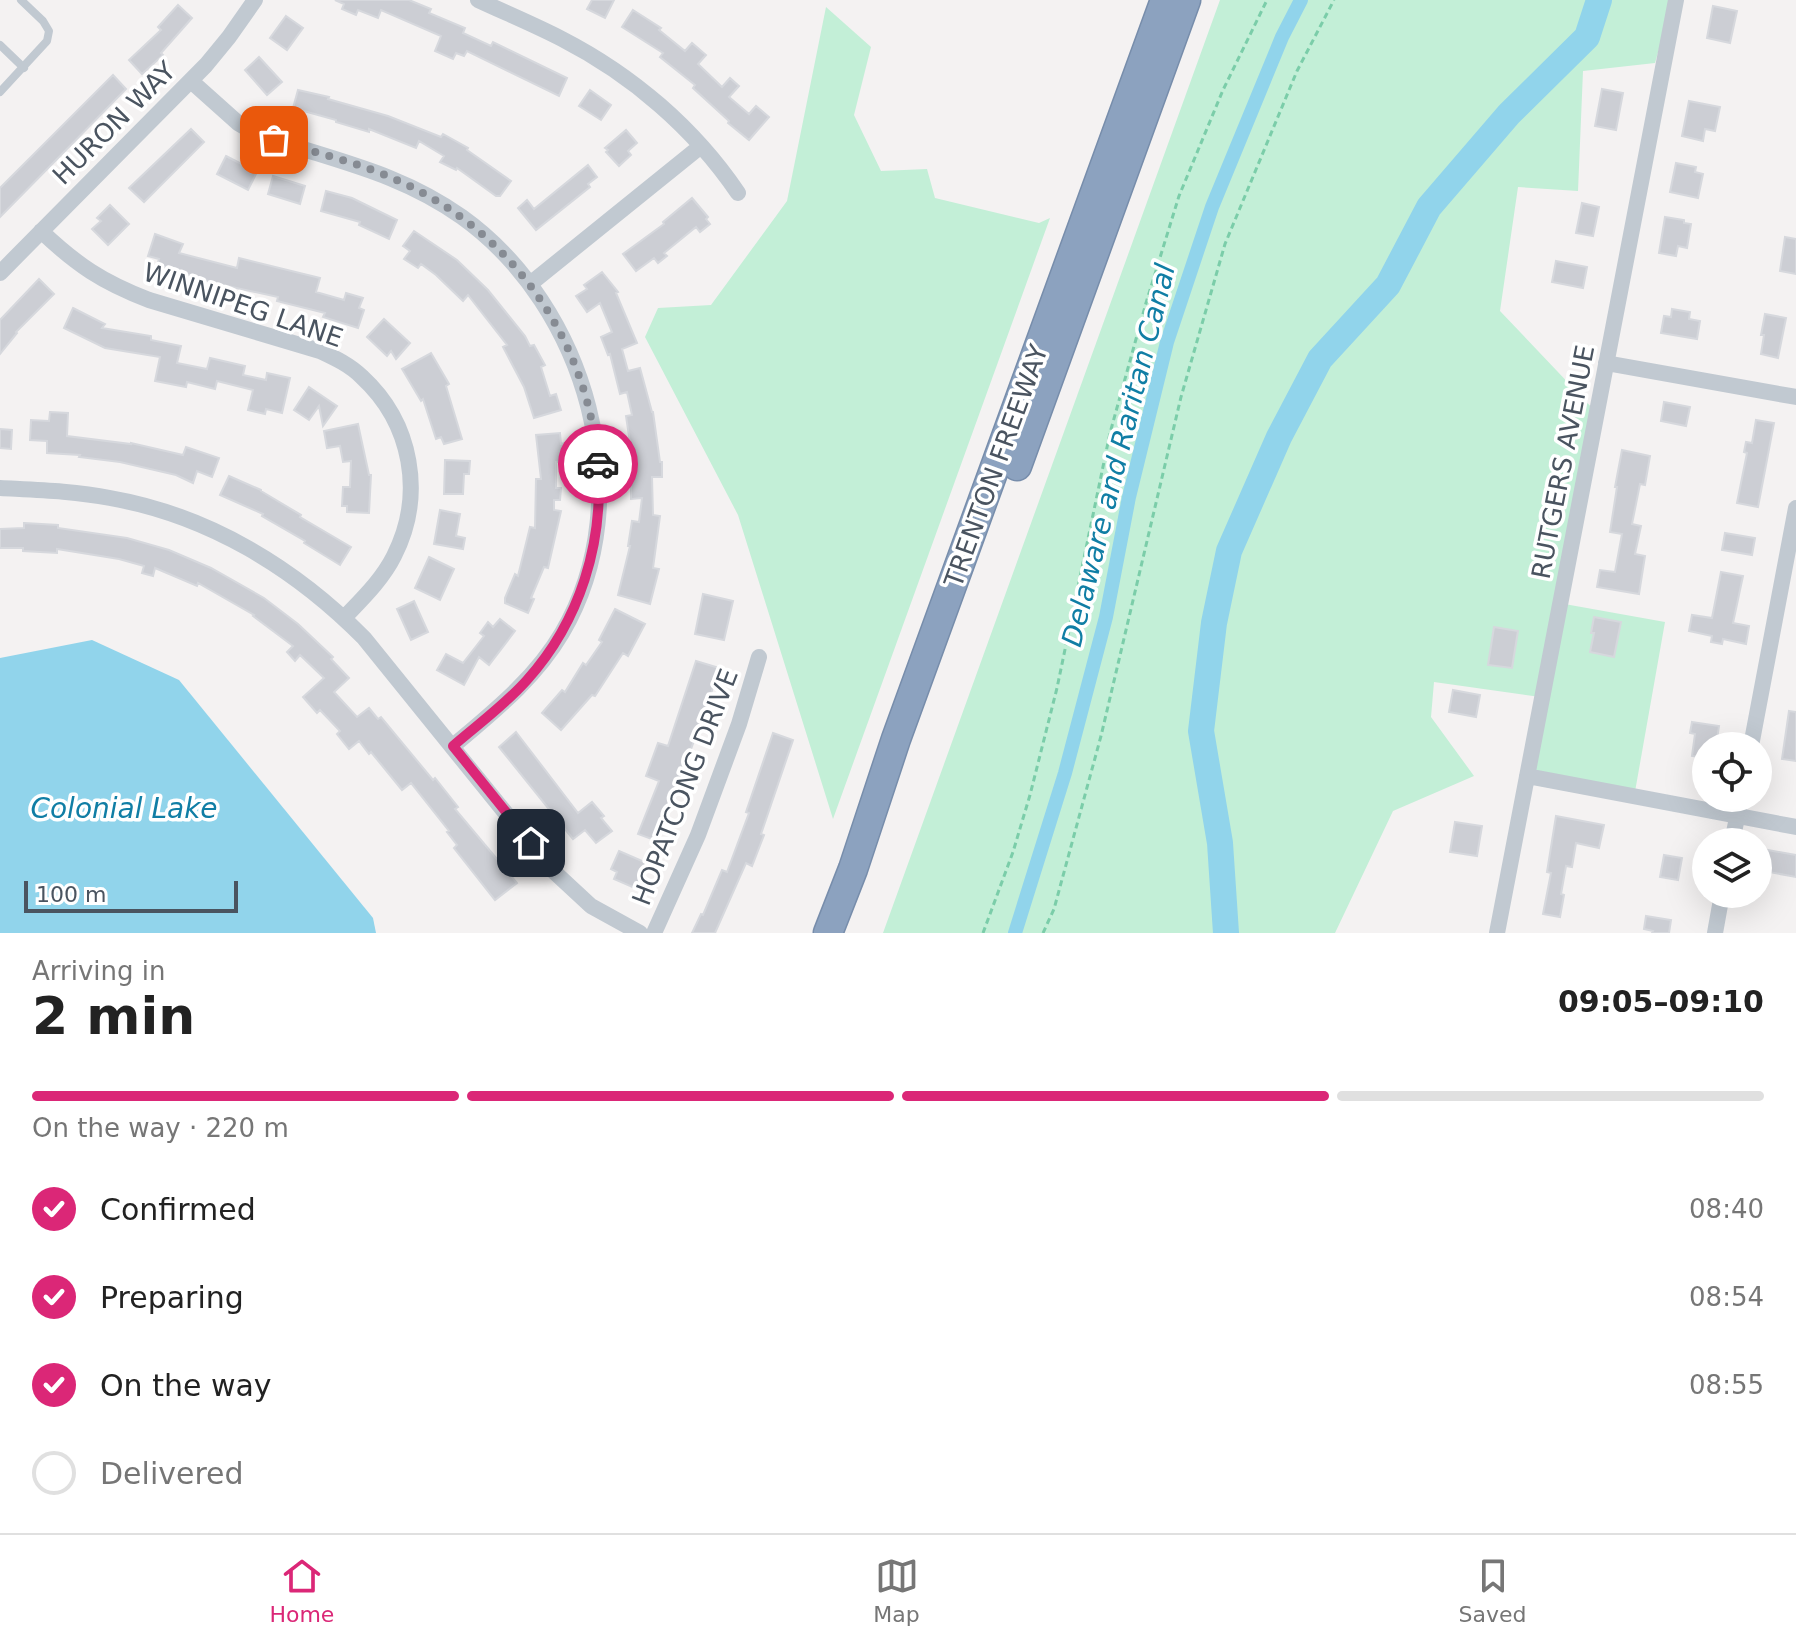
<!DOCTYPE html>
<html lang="en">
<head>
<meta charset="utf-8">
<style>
	:root { --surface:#fff; --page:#f2f2f2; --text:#222; --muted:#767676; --line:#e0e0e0; --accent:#db2777 }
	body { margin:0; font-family:"DejaVu Sans",sans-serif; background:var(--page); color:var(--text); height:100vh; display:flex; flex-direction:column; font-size:30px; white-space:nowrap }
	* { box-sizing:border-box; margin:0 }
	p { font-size:26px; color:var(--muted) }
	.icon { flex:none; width:44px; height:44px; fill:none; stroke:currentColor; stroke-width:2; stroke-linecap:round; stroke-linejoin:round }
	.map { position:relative; height:933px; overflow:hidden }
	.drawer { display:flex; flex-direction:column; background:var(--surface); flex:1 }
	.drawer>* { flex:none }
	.buttons { position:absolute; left:1692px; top:732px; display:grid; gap:16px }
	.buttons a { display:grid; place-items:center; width:80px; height:80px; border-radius:50%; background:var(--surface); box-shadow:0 8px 32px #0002; font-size:40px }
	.scale { position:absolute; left:24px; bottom:20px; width:214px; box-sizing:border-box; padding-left:8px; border:4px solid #4a5460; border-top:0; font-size:22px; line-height:28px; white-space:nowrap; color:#4a5460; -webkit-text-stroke:6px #fff; paint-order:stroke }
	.pin { position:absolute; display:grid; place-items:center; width:68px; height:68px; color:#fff; margin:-34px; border-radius:16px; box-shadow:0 4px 12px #0006 }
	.courier { position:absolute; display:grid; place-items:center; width:80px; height:80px; margin:-40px; border:6px solid #db2777; border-radius:50%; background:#fff; color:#222; box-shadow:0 2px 10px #0007 }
	.summary em { font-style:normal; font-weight:700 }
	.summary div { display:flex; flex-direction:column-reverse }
	.summary { display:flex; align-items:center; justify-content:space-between; height:136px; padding:0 32px }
	h1 { font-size:52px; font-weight:700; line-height:60px }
	.bar { display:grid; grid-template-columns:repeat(4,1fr); gap:12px 8px; align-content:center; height:96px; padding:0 32px }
	.bar i { height:10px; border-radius:6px; background:var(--line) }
	.bar .on { background:var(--accent) }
	.bar p { grid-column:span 4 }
	ol { padding:0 32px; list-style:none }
	li { display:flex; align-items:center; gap:24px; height:88px }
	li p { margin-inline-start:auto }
	li .icon { padding:8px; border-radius:50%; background:var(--accent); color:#fff; stroke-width:4 }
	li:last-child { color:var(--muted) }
	li i { width:44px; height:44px; border:4px solid var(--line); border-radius:50% }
	.menu { display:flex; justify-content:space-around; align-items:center; height:112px; border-top:2px solid var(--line); background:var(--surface); font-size:22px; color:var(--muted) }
	.menu a { display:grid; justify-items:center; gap:4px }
	.menu .on { color:var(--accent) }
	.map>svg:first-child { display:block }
	.green { fill:#c3efd7 }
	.water { fill:#91d4eb }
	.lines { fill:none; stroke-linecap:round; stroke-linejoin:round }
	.canal { stroke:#91d4eb; stroke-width:14 }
	.river { stroke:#91d4eb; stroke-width:26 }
	.building { fill:#ccced4; stroke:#d6d8dd; stroke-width:2 }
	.highway-casing { stroke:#778dab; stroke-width:31 }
	.path { stroke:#7bcda9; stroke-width:3; stroke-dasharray:6 4; stroke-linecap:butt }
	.lane { stroke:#c1c9d1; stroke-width:8 }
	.street { stroke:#c1c9d1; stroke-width:16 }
	.highway { stroke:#8ca2bf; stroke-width:28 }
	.done { stroke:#868b93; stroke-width:8; stroke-dasharray:0 14.4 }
	.route { stroke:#db2777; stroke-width:10 }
	.labels { text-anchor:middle; stroke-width:7; stroke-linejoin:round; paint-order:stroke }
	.street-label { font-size:26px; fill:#4a5460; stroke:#fff }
	.water-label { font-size:28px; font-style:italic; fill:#107ea5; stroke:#fff }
</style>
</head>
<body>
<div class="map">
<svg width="1796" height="933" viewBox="0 0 1796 933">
	<rect width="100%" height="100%" fill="#f4f2f2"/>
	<path class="green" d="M1220 0H1673L1655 63 1583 71 1578 191 1518 187 1500 311 1595 411 1559 603 1665 622 1633 803 1524 783 1540 697 1434 682 1431 717 1474 776 1393 811 1335 933H883Z
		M826 7 871 47 854 115 881 171 927 169 935 198 1039 223 1050 218 833 819 738 515 645 337 658 308 711 305 787 201Z"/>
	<path class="water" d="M92 640 179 680 373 918 376 933H0V658Z"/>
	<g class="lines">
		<path class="canal" d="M1015 933 1065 773 1106 617 1129 497 1167 342 1212 207 1282 37 1301 0"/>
		<path class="river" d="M1226 933 1220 843 1201 731 1214 623 1229 551 1279 437 1320 359 1388 285 1429 207 1509 114 1587 37 1599 0"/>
	</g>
	<path class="building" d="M335 0H409L431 9 429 13 465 28 463 33 491 46 493 42 567 78 559 96 467 51 464 56 456 53 453 59 435 51 441 36 381 10 378 18 358 10 356 15 342 9 344 4Z
		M592 0H614L605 18 587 9Z
		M178 5 192 18 161 53 163 55 142 74 129 60 161 30 158 27Z
		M1713 6 1737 11 1730 43 1707 38Z
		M633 10 661 28 659 30 685 51 692 43 706 55 698 64 722 87 730 78 739 86 729 97 749 114 756 106 769 117 749 140 728 123 729 121 693 88 695 85 660 57 663 53 622 27Z
		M286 16 303 28 287 50 270 38Z
		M259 57 282 82 267 95 245 70Z
		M113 75 126 89 0 217V188Z
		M1602 89 1623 93 1616 130 1595 126Z
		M298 90 329 97 328 99 388 116 441 137 443 134 468 148 467 150 511 181 500 196H496L457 168 456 170 440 162 444 156 419 141 416 148 369 129V132L336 122V120L293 108Z
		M590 90 611 105 601 120 579 106Z
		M1689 101 1720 107 1715 131 1705 129 1703 141 1682 136Z
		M191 129 204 142 144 202 129 188Z
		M626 130 637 143 628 151 631 155 619 166 606 152 608 150 605 148Z
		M226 156 257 172 248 190 217 174Z
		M1676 163 1696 167 1695 172 1703 174 1698 198 1670 192Z
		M588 165 597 177 588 184 590 187 536 230 518 208 527 200 534 209Z
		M273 176 305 186 300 204 268 194Z
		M326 191 352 198 397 220 389 239 359 225 360 222 321 211Z
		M692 198 708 217 706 219 710 224 700 232 696 227 664 253 667 256 658 263 654 258 636 271 623 254 664 224 663 222Z
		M1582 203 1599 207 1593 236 1576 233Z
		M110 205 129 224 108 245 92 229 101 221 97 218Z
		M1665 217 1684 220V223L1691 224 1687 248 1678 246 1676 256 1659 253Z
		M414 231 457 260 488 290 525 336 530 346 534 345 545 365 541 367 550 396 556 394 561 410 534 418 524 387 503 347 507 345 468 295 463 301 436 275 421 264 418 268 404 259 410 251 403 246Z
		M155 234 183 244 179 253 237 268 239 258 320 278 316 292 344 300 346 293 363 298 359 308 364 310 358 328 323 317 325 313 277 301 278 297 218 284 157 265 159 259 148 256Z
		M1785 237 1796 239V274L1780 271Z
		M1556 261 1587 267 1583 288 1552 282Z
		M602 272 618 292 616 293 637 343 622 349 628 371 640 368 652 412H653L660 462H662V477H652L653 515 660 516 653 568 659 569 650 604 618 595 630 546H628L632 521 639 522 642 498 631 499V463H633L626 416 632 415 627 392 620 394 610 354 608 355 601 337 612 332 600 303 587 312 576 296 587 289 584 285Z
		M39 279 54 294 16 332 17 333 0 354V320Z
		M73 308 105 324 102 328 151 336V340L181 346 177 363 207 369 210 358 245 366 243 375 266 380 267 373 290 378 282 413 266 409 265 414 248 410 253 390 217 381 215 389 187 382 186 387 155 381 160 357 105 348 64 328Z
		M1672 309 1690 312 1689 319 1700 321 1697 339 1661 333 1664 316 1671 317Z
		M1765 314 1786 318 1778 358 1761 354 1764 335H1761Z
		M384 319 410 343 396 359 391 351 387 356 367 337Z
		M431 353 449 384 446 386 462 439 444 444 441 437 436 439 423 399 421 401 402 369Z
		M309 387 337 406 323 426 319 406 309 420 294 410Z
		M1664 402 1690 407 1686 426 1661 421Z
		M50 412 68 413 67 436 131 444V443L183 455 186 447 219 458 212 477 197 471 193 483 176 475 120 462 79 457 80 455 47 453V441L30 440 31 420 49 421Z
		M1756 420 1774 423 1758 507 1737 503 1747 453 1744 452 1746 442 1752 443Z
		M358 424 369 475H371L369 513 347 512V506H342L343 487H350L351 461 343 462 340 446 327 448 324 431Z
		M0 429 12 430 11 449 0 448Z
		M560 433 561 444 565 443 567 461 556 462V488H561L560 500H554V510L561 511 548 568 544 567 531 598 534 599 528 613 505 603V598L515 574 518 576 530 527 535 528 536 479H541L536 435Z
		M1622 450 1650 456 1645 485 1640 484 1632 524 1641 526 1635 554 1645 556 1639 594 1597 587 1600 570 1615 572 1622 534 1610 532 1617 487H1615Z
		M445 460 470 461 469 474H464L463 494H444Z
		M229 476 261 490V491L301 515 300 517 351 547 340 565 304 543 305 541 262 516 263 514 220 495Z
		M440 510 460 514 456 536 465 538 463 549 434 544Z
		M24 523 58 525V528L127 538 169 550 211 568 264 598 298 624 333 657 331 659 349 678 334 692 357 717 369 708 378 719 381 717 433 780 435 778 458 807 455 809 517 883 495 900 454 848 457 845 447 832 449 831 411 783 402 790 371 752 369 754 359 741 349 749 337 734 340 731 320 710 317 713 303 697 324 678 300 655 295 661 287 652 293 646 253 616 254 615 198 583 197 586 155 568 153 576 142 573 144 566 119 559 57 549V553L23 551V548H0V529L24 528Z
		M1725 533 1755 538 1752 555 1722 550Z
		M429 557 454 569 440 600 415 588Z
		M1721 572 1743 576 1733 623 1749 626 1746 644 1723 639 1722 644 1711 642 1712 636 1689 631 1692 615 1712 618Z
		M703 594 733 601 724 640 695 634Z
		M414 601 428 632 411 640 397 609Z
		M615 609 645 624 628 656 623 653 595 696 592 695 561 730 542 713 562 690 565 692 583 663 586 665 602 642 599 640Z
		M1594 617 1621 622 1614 657 1590 652 1594 633H1591Z
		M500 619 515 631 489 665 479 657 464 685 437 670 446 654 463 663 484 636 480 633 488 622 493 627Z
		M1494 627 1518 631 1512 668 1488 665Z
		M696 661 719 668 696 742 694 741 657 841 638 834 659 781 646 776 658 743 668 746Z
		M1453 690 1480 695 1476 717 1449 712Z
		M1789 711 1796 712V761L1782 759Z
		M1692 722 1719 726 1716 746H1706V758L1692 756 1695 734 1690 733Z
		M516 732 578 813 592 802 604 816 601 818 612 831 596 843 585 830 573 839 499 747Z
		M773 733 793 740 761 834 764 835 752 866 746 863 715 933H692L701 914 703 915 722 870 727 872 749 813 746 812Z
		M1556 816 1604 825 1599 848 1576 843 1572 867 1566 866 1561 894 1564 895 1560 917 1543 914 1551 873 1547 872Z
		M1455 822 1482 826 1477 856 1450 852Z
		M1768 850 1796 855V877L1764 871Z
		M619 851 649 864 637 889 614 879 617 872 611 869Z
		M1664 855 1682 858 1678 880 1660 877Z
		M1646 916 1671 920 1669 933H1652L1653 931 1644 929Z"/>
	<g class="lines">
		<g class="highway-casing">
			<path id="highway" d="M1017 466 1186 0
				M828 933 853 869 896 739 1165 0"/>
		</g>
		<path class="path" d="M983 933 1013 852 1030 795 1057 688 1110 433 1146 303 1179 196 1223 90 1267 0
			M1043 933 1054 909 1101 736 1181 397 1225 244 1297 71 1334 0"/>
		<path class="lane" d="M0 45 24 68
			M0 92 47 41 49 31 43 21 21 0"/>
		<path class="street" d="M478 0C506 13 535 25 562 39 632 75 694 128 738 193
			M191 81 238 123 255 133C329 160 396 170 462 217 586 306 642 497 562 633 535 679 493 712 453 746
			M41 231C77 265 102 282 149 300L320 351C335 358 350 365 362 377 412 423 425 495 394 556 382 580 362 599 344 618
			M0 273 206 65 229 37 255 0
			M530 284 701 146
			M1606 363 1796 397
			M0 488C37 490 74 491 110 498 208 515 295 568 364 638L550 868 591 906 640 933
			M1751 746 1796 508
			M1527 776 1796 827
			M1732 842 1741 798
			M654 933 698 835 739 724 759 657
			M1497 933 1676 0
			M1715 933 1722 894"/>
		<use href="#highway" class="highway"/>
	</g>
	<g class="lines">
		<path class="done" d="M274 140C316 153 361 163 401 182 513 233 588 341 598 464"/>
		<path class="route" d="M531 843 453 746C477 725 505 705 527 680 580 621 604 543 598 464"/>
	</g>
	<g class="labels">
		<g class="street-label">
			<text transform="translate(114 123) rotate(-45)" y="9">HURON WAY</text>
			<text transform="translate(243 305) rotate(19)" y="9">WINNIPEG LANE</text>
			<text transform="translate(1563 462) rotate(-79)" y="9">RUTGERS AVENUE</text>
			<text transform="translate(996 466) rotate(-70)" y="9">TRENTON FREEWAY</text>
			<text transform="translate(685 787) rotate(-69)" y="9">HOPATCONG DRIVE</text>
		</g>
		<g class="water-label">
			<text transform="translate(1118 455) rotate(-76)" y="10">Delaware and Raritan Canal</text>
			<text x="124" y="818">Colonial Lake</text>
		</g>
	</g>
</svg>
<div class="buttons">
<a><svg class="icon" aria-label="locate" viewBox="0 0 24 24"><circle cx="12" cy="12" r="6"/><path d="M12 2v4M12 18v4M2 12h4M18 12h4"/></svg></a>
<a><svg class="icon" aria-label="layers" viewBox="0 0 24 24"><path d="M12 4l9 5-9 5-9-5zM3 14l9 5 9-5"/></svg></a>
</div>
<div class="scale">100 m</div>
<div class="pin" style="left:274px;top:140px;background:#ea580c"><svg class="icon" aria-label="bag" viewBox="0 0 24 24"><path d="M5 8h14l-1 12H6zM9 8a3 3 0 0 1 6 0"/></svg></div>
<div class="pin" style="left:531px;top:843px;background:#1f2937"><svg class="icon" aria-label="home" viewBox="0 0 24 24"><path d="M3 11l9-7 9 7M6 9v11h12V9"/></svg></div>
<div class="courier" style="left:598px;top:464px"><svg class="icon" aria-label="car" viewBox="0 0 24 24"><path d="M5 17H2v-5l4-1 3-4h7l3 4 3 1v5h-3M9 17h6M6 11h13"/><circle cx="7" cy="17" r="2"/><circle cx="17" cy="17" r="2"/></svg></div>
</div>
<section class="drawer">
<div class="summary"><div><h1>2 min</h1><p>Arriving in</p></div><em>09:05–09:10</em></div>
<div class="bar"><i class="on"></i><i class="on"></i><i class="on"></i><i></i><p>On the way · 220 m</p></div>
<ol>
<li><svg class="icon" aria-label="check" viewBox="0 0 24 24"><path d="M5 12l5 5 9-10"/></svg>Confirmed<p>08:40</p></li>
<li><svg class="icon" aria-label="check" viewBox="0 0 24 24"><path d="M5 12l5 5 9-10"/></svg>Preparing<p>08:54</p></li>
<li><svg class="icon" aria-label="check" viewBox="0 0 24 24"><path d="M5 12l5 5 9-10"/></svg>On the way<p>08:55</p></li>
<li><i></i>Delivered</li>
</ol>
</section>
<nav class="menu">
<a class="on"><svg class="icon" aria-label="home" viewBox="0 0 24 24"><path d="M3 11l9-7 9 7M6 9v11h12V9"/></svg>Home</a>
<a><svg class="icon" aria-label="map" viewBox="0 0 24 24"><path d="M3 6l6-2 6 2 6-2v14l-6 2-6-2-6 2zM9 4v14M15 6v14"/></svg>Map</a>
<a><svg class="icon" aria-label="saved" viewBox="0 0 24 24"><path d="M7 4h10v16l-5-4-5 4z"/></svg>Saved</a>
</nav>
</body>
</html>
